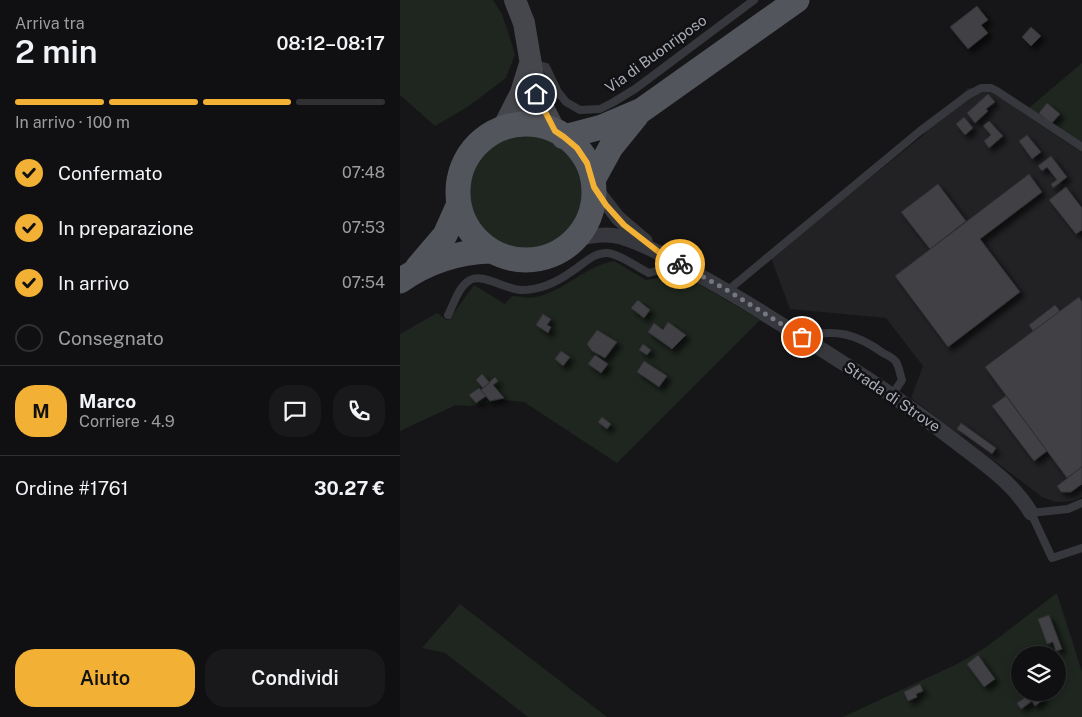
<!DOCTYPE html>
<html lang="it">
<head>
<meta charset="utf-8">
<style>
	:root { --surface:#101012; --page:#19191b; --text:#f1f3f6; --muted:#9c9d9f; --line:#303032; --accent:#f2b134 }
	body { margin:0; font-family:"Public Sans",sans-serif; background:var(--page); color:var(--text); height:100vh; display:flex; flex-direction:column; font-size:19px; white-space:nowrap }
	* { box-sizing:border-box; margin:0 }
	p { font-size:16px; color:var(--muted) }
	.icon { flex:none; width:28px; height:28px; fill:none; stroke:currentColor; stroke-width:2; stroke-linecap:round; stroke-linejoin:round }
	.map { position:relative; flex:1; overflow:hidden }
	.panel { display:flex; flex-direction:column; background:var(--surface); width:400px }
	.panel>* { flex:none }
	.tools { position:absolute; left:611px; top:646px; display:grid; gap:10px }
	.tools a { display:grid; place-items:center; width:55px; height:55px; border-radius:50%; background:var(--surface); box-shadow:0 2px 8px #0003,0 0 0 1px var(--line); font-size:25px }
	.pin { position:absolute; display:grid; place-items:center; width:42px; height:42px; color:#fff; margin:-21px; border:2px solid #fff; border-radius:50%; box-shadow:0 1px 5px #0007 }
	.courier { position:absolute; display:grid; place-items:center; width:50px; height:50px; margin:-25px; border:4px solid #f2b134; border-radius:50%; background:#fff; color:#222; box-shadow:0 1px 6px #0007 }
	.head em { font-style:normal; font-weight:600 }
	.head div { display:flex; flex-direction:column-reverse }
	.head { display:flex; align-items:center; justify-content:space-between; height:85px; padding:0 15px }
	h1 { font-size:32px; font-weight:600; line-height:38px }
	.bar { display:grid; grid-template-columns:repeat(4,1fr); gap:8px 5px; align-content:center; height:60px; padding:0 15px }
	.bar i { height:6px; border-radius:4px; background:var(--line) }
	.bar .current { background:var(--accent) }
	.bar p { grid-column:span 4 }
	.line { display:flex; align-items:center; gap:12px; padding:0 15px; border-top:1px solid var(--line) }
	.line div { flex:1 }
	.round { display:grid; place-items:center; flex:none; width:52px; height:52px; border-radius:20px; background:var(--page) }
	ol { padding:0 15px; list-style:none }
	li { display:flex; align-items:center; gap:15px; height:55px }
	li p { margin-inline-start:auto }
	li .icon { padding:5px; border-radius:50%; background:var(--accent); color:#111; stroke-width:4 }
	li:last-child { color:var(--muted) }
	li i { width:28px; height:28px; border:2px solid var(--line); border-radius:50% }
	.button { display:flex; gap:10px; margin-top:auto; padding:10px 15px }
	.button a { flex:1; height:58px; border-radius:20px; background:var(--accent); color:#111; font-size:20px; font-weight:600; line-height:58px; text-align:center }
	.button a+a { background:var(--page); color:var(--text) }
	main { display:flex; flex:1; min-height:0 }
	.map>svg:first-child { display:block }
	.built { fill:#222225 }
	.green { fill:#1e261f; fill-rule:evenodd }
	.building { fill:#404145; stroke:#303034; filter:url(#shadow) }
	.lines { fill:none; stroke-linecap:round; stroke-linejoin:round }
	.lane { stroke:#37383d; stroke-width:8 }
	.street { stroke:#37383d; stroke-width:15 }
	.secondary { stroke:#45474d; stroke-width:22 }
	.primary { stroke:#53555c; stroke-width:25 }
	.done { stroke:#757880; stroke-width:5; stroke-dasharray:0 9 }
	.route { stroke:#f2b134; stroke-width:6 }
	.labels { text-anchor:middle; stroke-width:5; stroke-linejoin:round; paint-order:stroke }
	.street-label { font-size:15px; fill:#a8adb8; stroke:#111113 }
</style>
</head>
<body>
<main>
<section class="panel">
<div class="head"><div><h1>2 min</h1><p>Arriva tra</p></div><em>08:12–08:17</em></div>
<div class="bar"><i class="current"></i><i class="current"></i><i class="current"></i><i></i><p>In arrivo · 100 m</p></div>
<ol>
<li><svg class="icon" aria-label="check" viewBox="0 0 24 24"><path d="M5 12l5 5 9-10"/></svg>Confermato<p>07:48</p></li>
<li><svg class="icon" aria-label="check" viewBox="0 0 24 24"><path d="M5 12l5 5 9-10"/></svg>In preparazione<p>07:53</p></li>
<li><svg class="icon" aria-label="check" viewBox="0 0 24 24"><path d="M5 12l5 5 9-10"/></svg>In arrivo<p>07:54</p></li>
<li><i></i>Consegnato</li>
</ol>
<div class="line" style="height:90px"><b class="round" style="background:var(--accent);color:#111">M</b><div><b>Marco</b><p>Corriere · 4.9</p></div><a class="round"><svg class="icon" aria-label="chat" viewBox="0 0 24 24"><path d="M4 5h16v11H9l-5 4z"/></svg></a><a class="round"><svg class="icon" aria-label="phone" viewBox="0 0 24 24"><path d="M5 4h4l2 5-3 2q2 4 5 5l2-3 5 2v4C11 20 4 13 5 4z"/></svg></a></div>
<div class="line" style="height:65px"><div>Ordine #1761</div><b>30.27 €</b></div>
<div class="button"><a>Aiuto</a><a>Condividi</a></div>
</section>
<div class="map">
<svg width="682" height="717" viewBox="0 0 682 717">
	<defs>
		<filter id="shadow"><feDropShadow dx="4.5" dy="4.5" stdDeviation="2.5" flood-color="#0009"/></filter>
	</defs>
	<rect width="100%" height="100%" fill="#161618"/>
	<path class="built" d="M568 88 586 90 598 96 682 153V497L673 501 656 502 642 497 511 398 523 366 486 318 390 309 371 258 522 136Z"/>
	<path class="green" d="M0 0H93L102 14 115 54 106 78 69 106 35 126 0 95Z
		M682 63V153L623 113Z
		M70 193a57 57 0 1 1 114 0a57 57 0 1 1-114 0Z
		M214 261 246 280 265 277 292 280 360 320 217 463 124 402 102 400 71 406 56 405 0 431V334L37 313 48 321 74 285 105 304 112 296C119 296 129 299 136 297 165 291 185 266 214 261Z
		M657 593 682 672V717H443L557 664 585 648ZM620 655H658V692H620Z
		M60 604 207 717H128L45 653 22 648Z"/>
	<path class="building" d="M577 6 588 20 581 25 588 33 568 49 550 27Z
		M631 27 641 36 631 46 622 37Z
		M588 94 595 102 586 109 588 111 575 123 567 113Z
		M647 103 660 114 651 124 639 113Z
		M564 117 573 128 565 135 556 124Z
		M589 121 603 136 589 148 584 141 591 135 583 126Z
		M627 135 641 152 632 159 619 141Z
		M651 156 667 177 653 188 651 184 657 180 647 167 642 171 638 166Z
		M629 174 642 192 580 239 620 292 548 347 495 276Z
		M538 184 566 221 530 249 501 212Z
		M666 187 682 208V230L676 234 649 200Z
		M679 297 682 302V467L667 478 585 367Z
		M238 300 250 310 244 318 231 308Z
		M655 305 660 311 633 331 629 325Z
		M143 314 151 319 147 325 151 327 148 333 136 325Z
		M268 322 286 335 272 349 248 332 254 323 263 330Z
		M197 330 217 342 205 358 192 351 187 344Z
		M243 344 251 350 247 355 239 350Z
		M161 351 170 357 163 366 155 359Z
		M195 355 208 364 201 373 188 364Z
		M244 361 267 376 259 387 237 372Z
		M82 374 90 383 83 388 76 380Z
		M95 377 98 381 93 385 104 398 90 401 81 390Z
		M79 388 86 396 76 403 69 395Z
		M606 396 647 451 634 461 592 406Z
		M202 417 211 424 207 429 198 422Z
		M561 423 596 448 592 454 557 429Z
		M682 467V484L671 492H661L657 486Z
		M649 615 662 649 656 651 653 642 647 644 638 619Z
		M578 655 595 679 584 687 567 664Z
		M520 684 523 691 516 694 517 697 508 701 504 692Z
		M633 692H644L641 694 644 699 635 706 632 701 621 709 617 703Z"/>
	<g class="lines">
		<path class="lane" d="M134 64 146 67 158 92 166 102 180 110 200 109 212 103 235 89 354 0
			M327 291 520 131 568 95 581 88H591L597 91 682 147
			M48 315C54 304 58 287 70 280 84 273 106 290 122 290 139 290 157 282 171 272 183 265 193 252 208 253 222 255 236 267 249 273L256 271 271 259
			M403 337C435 328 457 334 483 353 487 355 494 358 496 362 499 366 500 375 502 380L492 395
			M682 503 668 509 631 513 652 558 682 548"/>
		<path class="street" d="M194 187 218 218 245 241
			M176 239C190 236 206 233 221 237 244 244 266 256 286 268 315 284 343 300 371 318 436 358 500 398 560 445 586 465 614 484 631 513"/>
		<path class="secondary" d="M115 0 124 23 136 94 155 131
			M103 128 121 93 129 67"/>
		<path class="primary" d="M58 192a68 68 0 1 1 136 0a68 68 0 1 1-136 0Z
			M164 137 202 127 242 110 397 0
			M193 180 211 147 237 115
			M17 268 45 235 58 206
			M0 281C27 262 58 252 90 251"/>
	</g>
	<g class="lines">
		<path class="done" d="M280 264 327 290 402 337"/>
		<path class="route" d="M136 94 155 131 164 137 177 148 187 163 194 187 206 205 224 225 260 253 280 264"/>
	</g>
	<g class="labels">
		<g class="street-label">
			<text transform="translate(256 54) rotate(-36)" y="5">Via di Buonriposo</text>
			<text transform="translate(492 397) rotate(34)" y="5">Strada di Strove</text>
		</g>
	</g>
</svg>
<div class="tools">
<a><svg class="icon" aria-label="layers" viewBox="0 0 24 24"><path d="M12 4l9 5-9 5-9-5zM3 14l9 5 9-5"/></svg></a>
</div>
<div class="pin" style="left:402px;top:337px;background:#ea580c"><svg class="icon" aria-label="bag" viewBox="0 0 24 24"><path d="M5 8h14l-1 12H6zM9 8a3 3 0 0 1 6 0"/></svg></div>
<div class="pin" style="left:136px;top:94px;background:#1f2937"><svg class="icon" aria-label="home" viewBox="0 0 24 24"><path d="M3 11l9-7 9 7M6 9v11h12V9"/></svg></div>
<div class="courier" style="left:280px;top:264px"><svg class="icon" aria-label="bike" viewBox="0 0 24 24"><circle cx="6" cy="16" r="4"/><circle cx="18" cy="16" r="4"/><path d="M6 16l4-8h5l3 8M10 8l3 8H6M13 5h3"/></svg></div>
</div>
</main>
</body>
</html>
